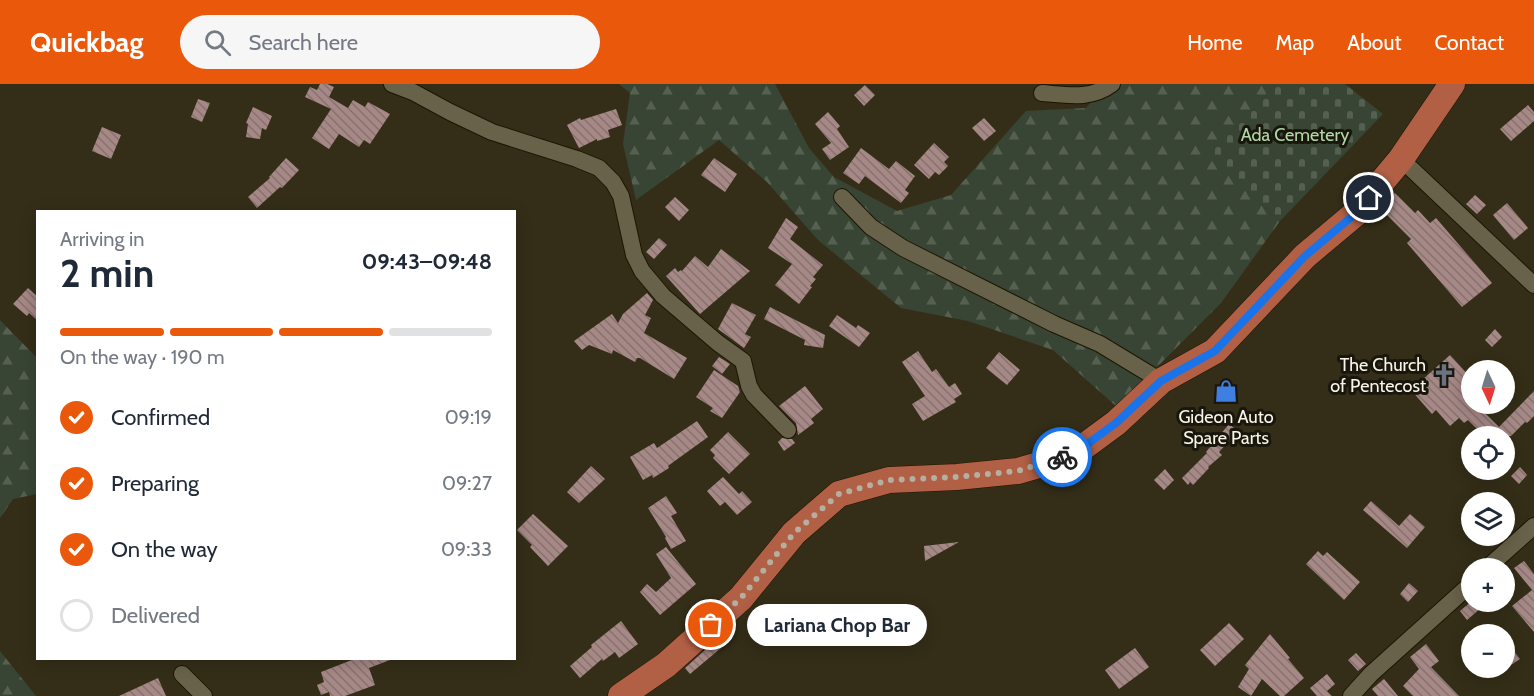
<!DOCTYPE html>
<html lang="en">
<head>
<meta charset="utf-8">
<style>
	:root { --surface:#fff; --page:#f6f6f7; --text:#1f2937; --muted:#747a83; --line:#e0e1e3; --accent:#ea580c }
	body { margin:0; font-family:Cabin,sans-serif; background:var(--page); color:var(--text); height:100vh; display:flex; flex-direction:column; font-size:22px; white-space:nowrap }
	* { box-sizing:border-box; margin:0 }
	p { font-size:20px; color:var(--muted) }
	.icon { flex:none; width:33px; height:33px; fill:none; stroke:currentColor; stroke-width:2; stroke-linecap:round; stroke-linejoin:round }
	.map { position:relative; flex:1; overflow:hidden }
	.side { position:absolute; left:36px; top:126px; width:480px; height:450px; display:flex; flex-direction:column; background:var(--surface); border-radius:0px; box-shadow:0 3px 15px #0003 }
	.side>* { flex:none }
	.needle { width:39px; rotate:176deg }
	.buttons { position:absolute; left:1461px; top:276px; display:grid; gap:12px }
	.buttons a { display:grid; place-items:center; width:54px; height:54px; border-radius:50%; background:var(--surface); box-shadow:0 3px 15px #0003; font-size:30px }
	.pin { position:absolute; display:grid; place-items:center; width:51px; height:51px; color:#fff; margin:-26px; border:3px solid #fff; border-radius:50%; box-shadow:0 2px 6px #0007 }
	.courier { position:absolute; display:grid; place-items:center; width:60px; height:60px; margin:-30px; border:4px solid #1a73e8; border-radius:50%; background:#fff; color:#222; box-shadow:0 2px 8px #0007 }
	.bubble { position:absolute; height:42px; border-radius:21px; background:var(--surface); box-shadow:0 3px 15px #0003; font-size:20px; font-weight:700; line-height:42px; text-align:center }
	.summary em { font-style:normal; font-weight:700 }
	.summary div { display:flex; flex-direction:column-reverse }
	.summary { display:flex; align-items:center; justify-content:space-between; height:102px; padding:0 24px }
	h1 { font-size:39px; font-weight:700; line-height:45px }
	.bar { display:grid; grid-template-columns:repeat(4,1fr); gap:9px 6px; align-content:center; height:72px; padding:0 24px }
	.bar i { height:8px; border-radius:4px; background:var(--line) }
	.bar .selected { background:var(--accent) }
	.bar p { grid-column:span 4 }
	ol { padding:0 24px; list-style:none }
	li { display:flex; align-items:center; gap:18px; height:66px }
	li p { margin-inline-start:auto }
	li .icon { padding:6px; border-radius:50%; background:var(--accent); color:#fff; stroke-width:4 }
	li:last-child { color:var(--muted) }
	li i { width:33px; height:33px; border:3px solid var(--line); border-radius:50% }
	header { display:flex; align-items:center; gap:36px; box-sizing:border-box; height:84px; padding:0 30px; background:var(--accent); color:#fff }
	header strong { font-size:28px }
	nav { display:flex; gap:33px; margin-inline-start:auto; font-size:21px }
	.search { width:420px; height:54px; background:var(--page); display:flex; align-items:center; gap:15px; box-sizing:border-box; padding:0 21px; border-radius:33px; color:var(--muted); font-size:22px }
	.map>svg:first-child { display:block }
	.forest { fill:url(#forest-firs) }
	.cemetery { fill:url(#cemetery-stones) }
	.building { fill:url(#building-back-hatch) }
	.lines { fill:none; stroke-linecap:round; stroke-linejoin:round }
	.street-casing { stroke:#1c1602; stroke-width:18 }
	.primary-casing { stroke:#1c1602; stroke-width:27 }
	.street { stroke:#69624a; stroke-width:16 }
	.primary { stroke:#b15f45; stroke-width:26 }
	.done { stroke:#b4af9f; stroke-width:6; stroke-dasharray:0 10.8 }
	.route { stroke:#1a73e8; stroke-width:8 }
	.labels { text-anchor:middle; stroke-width:6; stroke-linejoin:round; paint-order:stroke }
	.park-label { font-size:18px; fill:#b2d8a6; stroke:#19160d }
	.poi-label { font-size:18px; fill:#f9f5e7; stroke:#19160d; text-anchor:end }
</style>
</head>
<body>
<header>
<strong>Quickbag</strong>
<div class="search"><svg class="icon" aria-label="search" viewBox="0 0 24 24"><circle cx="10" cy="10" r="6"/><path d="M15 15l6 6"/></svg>Search here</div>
<nav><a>Home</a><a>Map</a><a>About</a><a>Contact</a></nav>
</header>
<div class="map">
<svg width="1534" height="612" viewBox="0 0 1534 612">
	<defs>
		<pattern id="forest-firs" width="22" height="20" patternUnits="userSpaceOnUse" patternTransform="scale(1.5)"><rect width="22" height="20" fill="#384534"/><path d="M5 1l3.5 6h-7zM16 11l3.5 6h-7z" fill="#566051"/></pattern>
		<pattern id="cemetery-stones" width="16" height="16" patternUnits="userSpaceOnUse" patternTransform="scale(1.5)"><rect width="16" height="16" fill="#384534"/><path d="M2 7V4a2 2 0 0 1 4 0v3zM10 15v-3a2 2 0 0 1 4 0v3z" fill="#566051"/></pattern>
		<pattern id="building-back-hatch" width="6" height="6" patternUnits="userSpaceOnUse" patternTransform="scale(1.5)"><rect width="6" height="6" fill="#a68886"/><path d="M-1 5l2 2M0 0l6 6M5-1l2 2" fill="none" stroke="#86726f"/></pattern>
	</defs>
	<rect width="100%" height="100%" fill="#342e18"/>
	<path class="forest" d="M619 0H775L809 64 834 93 897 127 951 111 1026 27 1086 24 1108 0H1276L1208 73 1280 137 1221 219 1117 323 1053 266 968 237 901 224 818 156 767 98 719 56 636 116 623 60 630 9Z
		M0 236 38 275 37 410 13 415 0 434Z
		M0 567 36 612H0Z"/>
	<path class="cemetery" d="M1276 0H1345L1383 30 1280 137 1207 73Z"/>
	<path class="building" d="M320 0H327L334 3 329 13 348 24 353 16 365 23 368 18 390 30 370 60 364 56 359 63 339 50 329 65 312 54 331 25 305 13 310 3 317 6Z
		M865 1 875 11 864 22 854 11Z
		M198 15 210 19 202 38 191 33Z
		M1528 21 1534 28V37L1511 57 1500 45Z
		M253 23 272 32 266 46 262 44 260 55 246 53 248 40 246 39Z
		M616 25 622 41 608 46 610 53 597 57V55L579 64 567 41 580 34 581 36Z
		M828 28 840 42 837 45 849 63 830 76 822 65 831 59 815 40Z
		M984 34 996 47 984 57 972 44Z
		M102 43 121 51 111 75 92 67Z
		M934 59 949 73 944 78 948 82 939 91 935 88 929 95 914 81Z
		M861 64 889 85 896 77 915 92 905 106 909 109 901 119 865 92 859 100 843 89Z
		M286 74 299 86 282 104 280 103 257 124 248 113 270 94 269 93Z
		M714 74 737 90 725 108 701 91Z
		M1395 109 1415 129 1418 126 1430 139 1436 134 1492 199 1462 223 1407 159 1411 155 1380 124Z
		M1475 111 1486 121 1477 130 1466 120Z
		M675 113 689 126 679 137 665 123Z
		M1507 119 1528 144 1514 156 1493 131Z
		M786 134 798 143 790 155 823 181 813 193 816 195 810 202 812 203 799 220 775 201 792 180 768 164Z
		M659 154 667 161 654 175 646 168Z
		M721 165 750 187 700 230 666 192 675 184 678 188 681 186 682 187 695 172 708 183Z
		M28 204 38 213V237L29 229 27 232 13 220Z
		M647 209 653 216 645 231 651 234 644 249 687 274 674 295 640 274H637L635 278 613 266 612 270 589 261 582 266 574 257 612 230 618 239 623 230Z
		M732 219 756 231 745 250 751 253 744 264 718 245Z
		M770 223 825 251 823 264 804 261 805 256 764 235Z
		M837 231 856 244 858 241 870 249 859 263 829 242Z
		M1495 245 1502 253 1492 263 1485 256Z
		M918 267 932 288 936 285 949 303 955 299 962 310 954 315 956 318 923 337 912 320 925 312 902 278Z
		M999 268 1020 286 1007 301 986 284Z
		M1450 271 1472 295V320H1476L1499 343 1534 307V332L1527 339 1525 338 1511 352H1484L1468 336 1464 339 1459 334 1450 342 1436 326 1432 330 1411 306Z
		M719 273 730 280 722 290 712 282Z
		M714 286 738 302 740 308 722 334 710 327 713 324 696 313Z
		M805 302 823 325 811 335 814 339 798 351 796 339 779 322Z
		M697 337 708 353 672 379 668 382 669 384 653 394 652 391 643 396 630 373 654 359 657 364Z
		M1229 340 1238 347 1219 368 1222 371 1208 383 1209 384 1193 401 1190 398 1188 401 1182 394 1207 369 1206 368Z
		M728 348 750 370 729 390 713 374 715 371 710 366Z
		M782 354 792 355 795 359 784 367 778 358Z
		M591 382 605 395 579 419 567 408Z
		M1520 383 1527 391 1519 400 1511 392Z
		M1165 385 1174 396 1164 406 1154 396Z
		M723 393 739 410 742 407 752 418 737 431 725 418 720 422 707 407Z
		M666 412 677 429 671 432 686 457 671 465 665 454 666 453 648 424Z
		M1371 417 1399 442 1410 430 1425 443 1407 464 1363 426Z
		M533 430 568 462 548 482 530 463 532 461 517 446Z
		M959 458 925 477 924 462Z
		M666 463 696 500 660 531 640 508 647 500 656 508 671 494 656 470Z
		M1318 467 1323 472 1327 468 1360 498 1344 516 1306 480Z
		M1524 477 1534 490V548L1512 522 1532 506 1514 484Z
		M1409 499 1418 507 1408 518 1400 510Z
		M1472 517 1476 518 1481 524 1467 536 1460 527Z
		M621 537 638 560 619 574 615 568 603 577 602 575 580 594 570 582 592 563 591 561Z
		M1229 539 1244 555 1215 582 1200 566Z
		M1270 550 1290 574 1288 575 1304 594 1284 612H1280L1262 595 1251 612 1238 603 1249 585 1245 581Z
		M1504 554 1520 575 1511 581 1504 572Z
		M715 557 721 564 690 590 685 584Z
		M1426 560 1439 577 1431 583 1459 612H1413L1403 602 1419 585 1410 573Z
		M1135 564 1149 583 1119 605 1105 586Z
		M1356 569 1366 580 1358 587 1348 576Z
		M357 574 390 576 369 584 375 601 345 612H330L329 608 321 611 317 601 324 598 321 588Z
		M1327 590 1335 600 1327 607 1332 612H1317L1310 604Z
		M158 594 166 612H119Z
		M1384 595 1398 612H1378L1372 605Z"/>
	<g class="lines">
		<g class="street-casing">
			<path id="street" d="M392 0 413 8 450 28 492 48 577 75 599 84 613 98 621 112 634 171 642 187 663 212 718 259 743 277 749 302 754 311 788 346
				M1042 9C1067 11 1091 16 1112 0
				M1401 75 1534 201
				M842 113 871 143 903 164 1054 240 1100 260 1161 297
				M1487 484 1534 442
				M182 590 204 612
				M1351 612 1371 590 1472 499"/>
		</g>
		<g class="primary-casing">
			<path id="primary" d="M621 612 666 581 741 514 794 449 839 410 889 396 957 393 1018 387 1056 376 1082 364 1116 339 1161 297 1215 267 1305 172 1355 130 1401 75 1452 0"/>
		</g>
		<use href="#street" class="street"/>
		<use href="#primary" class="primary"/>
	</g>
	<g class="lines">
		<path class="done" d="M711 541 741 514 794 449 839 410 889 396 957 393 1018 387 1062 373"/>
		<path class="route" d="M1062 373 1082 364 1116 339 1161 297 1215 267 1305 172 1355 130 1369 114"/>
	</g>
	<defs>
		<g id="church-bare" transform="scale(1.8)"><path d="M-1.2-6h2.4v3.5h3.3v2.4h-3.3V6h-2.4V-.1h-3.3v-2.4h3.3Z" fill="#6b7280" stroke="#19160d" stroke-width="2.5" paint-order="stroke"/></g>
		<g id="shop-bare" transform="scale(1.8)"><path d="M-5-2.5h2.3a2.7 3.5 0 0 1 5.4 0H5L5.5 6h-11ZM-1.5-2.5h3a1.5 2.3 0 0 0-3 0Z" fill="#3f7fe0" stroke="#19160d" stroke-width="2.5" paint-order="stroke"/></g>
	</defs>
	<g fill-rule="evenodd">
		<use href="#church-bare" x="1444" y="291"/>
		<use href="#shop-bare" x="1226" y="307"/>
	</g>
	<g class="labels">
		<g class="park-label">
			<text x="1295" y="57">Ada Cemetery</text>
		</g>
		<g class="poi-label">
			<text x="1426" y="287">The Church<tspan x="1426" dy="21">of Pentecost</tspan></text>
			<text x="1226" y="339" text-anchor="middle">Gideon Auto<tspan x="1226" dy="21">Spare Parts</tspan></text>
		</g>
	</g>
</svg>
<div class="buttons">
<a><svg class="needle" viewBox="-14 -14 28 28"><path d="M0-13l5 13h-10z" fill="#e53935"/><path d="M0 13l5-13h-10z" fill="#747a83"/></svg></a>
<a><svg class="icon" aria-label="locate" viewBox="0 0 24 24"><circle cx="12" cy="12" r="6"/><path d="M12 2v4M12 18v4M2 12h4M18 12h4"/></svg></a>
<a><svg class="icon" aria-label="layers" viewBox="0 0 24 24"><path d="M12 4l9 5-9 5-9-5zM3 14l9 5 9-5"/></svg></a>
<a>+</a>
<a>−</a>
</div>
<div class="pin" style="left:711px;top:541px;background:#ea580c"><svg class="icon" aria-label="bag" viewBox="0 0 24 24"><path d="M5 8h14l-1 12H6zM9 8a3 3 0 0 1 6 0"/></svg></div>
<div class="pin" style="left:1369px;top:114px;background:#1f2937"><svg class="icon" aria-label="home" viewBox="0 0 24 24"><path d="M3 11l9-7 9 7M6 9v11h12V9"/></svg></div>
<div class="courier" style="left:1062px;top:373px"><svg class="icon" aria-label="bike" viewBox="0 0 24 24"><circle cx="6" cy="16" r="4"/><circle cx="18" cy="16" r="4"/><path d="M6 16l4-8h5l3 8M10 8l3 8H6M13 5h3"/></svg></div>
<div class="bubble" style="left:747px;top:520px;width:180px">Lariana Chop Bar</div>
<section class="side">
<div class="summary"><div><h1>2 min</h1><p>Arriving in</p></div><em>09:43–09:48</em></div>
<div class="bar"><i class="selected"></i><i class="selected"></i><i class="selected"></i><i></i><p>On the way · 190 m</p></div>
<ol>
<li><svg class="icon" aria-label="check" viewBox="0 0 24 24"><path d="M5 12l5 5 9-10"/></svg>Confirmed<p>09:19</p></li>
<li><svg class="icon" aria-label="check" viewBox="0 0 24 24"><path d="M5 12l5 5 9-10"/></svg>Preparing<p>09:27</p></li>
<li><svg class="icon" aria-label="check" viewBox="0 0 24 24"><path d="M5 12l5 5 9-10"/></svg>On the way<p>09:33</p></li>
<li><i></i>Delivered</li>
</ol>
</section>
</div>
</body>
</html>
